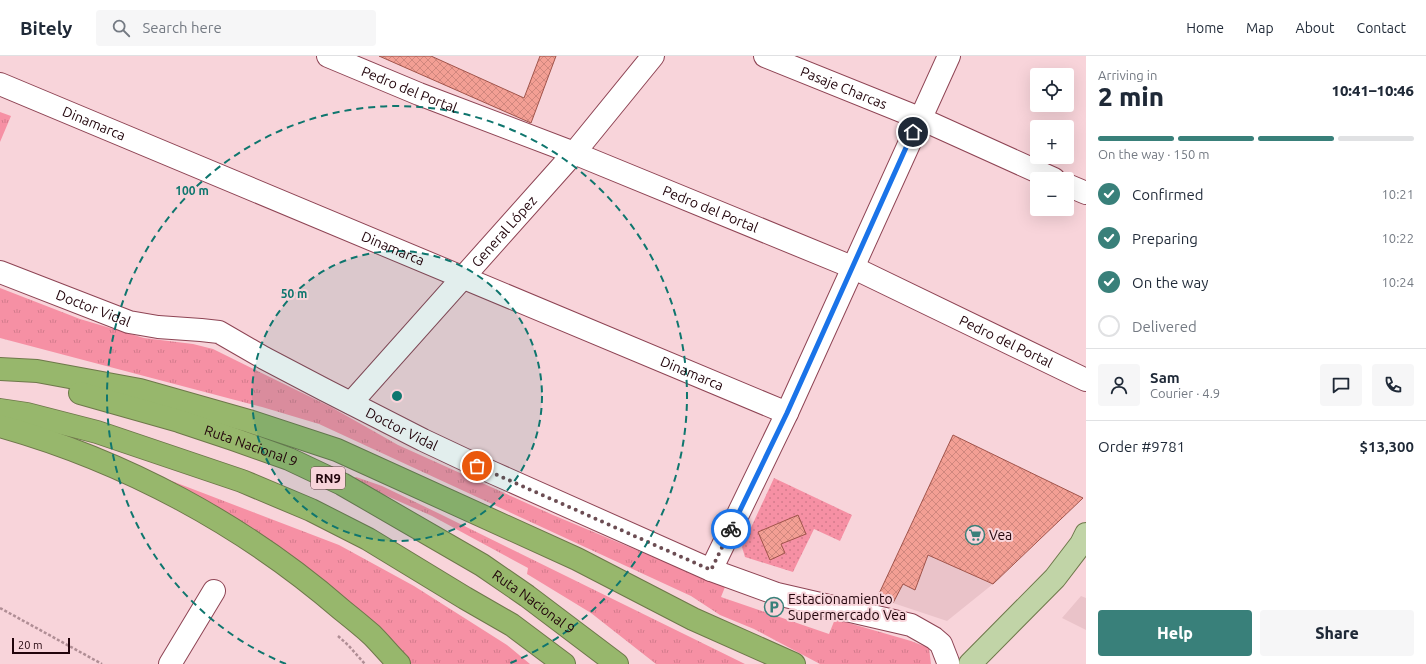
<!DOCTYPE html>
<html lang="en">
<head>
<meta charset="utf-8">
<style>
	:root { --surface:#fff; --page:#f6f6f7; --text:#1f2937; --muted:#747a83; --line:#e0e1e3; --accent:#39807a }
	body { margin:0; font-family:Ubuntu,sans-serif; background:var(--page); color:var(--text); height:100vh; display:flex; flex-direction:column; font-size:15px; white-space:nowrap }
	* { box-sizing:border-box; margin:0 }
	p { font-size:13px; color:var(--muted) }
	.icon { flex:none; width:22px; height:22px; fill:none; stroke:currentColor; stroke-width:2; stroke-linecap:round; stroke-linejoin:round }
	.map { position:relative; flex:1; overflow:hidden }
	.sheet { display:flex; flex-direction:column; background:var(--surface); width:340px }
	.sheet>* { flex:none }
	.fabs { position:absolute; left:1030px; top:12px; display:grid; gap:8px }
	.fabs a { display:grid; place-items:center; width:44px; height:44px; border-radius:4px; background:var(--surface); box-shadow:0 4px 16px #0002; font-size:20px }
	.scale { position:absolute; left:12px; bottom:10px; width:58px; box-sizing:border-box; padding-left:4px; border:2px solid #21040b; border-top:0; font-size:11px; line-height:14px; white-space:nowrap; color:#21040b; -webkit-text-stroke:3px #f8d4da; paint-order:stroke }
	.pin { position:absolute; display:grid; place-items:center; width:34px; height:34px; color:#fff; margin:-17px; border:2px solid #fff; border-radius:50%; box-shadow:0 1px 4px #0007 }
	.courier { position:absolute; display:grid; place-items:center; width:40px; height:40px; margin:-20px; border:3px solid #1a73e8; border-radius:50%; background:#fff; color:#222; box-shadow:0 1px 5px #0007 }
	.summary em { font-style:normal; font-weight:800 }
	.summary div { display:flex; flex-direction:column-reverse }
	.summary { display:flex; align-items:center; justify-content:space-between; height:68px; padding:0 12px }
	h1 { font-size:26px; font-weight:800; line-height:30px }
	.bar { display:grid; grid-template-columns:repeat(4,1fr); gap:6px 4px; align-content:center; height:48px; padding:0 12px }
	.bar i { height:5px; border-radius:3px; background:var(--line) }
	.bar .selected { background:var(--accent) }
	.bar p { grid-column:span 4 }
	.line { display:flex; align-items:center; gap:10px; padding:0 12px; border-top:1px solid var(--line) }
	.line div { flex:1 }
	.round { display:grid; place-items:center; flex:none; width:42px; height:42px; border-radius:4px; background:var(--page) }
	ol { padding:0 12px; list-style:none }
	li { display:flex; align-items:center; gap:12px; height:44px }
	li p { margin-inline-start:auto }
	li .icon { padding:4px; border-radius:50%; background:var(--accent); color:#fff; stroke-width:4 }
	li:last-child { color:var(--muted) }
	li i { width:22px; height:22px; border:2px solid var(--line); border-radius:50% }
	.button { display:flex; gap:8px; margin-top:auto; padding:8px 12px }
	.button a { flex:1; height:46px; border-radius:4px; background:var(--accent); color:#fff; font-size:16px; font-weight:800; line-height:46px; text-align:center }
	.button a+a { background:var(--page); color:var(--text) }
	header { display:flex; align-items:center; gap:24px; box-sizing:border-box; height:56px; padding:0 20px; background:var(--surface); border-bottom:1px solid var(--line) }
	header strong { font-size:19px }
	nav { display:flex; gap:22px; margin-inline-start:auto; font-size:14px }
	.search { width:280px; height:36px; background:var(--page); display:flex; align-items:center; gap:10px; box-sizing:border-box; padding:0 14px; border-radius:4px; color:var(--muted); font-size:15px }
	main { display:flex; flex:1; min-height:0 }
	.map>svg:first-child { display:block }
	.built { fill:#eac3c9 }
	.grass { fill:url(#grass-tufts) }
	.park { fill:url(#park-dots) }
	.building { fill:url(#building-cross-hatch); stroke:#a0544b }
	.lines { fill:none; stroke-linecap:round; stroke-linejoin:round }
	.street-casing { stroke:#8e4454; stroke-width:24 }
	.primary-casing { stroke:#6e784a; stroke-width:24 }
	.highway-casing { stroke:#6e784a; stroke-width:24 }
	.path { stroke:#b08e95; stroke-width:2.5; stroke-dasharray:3 2; stroke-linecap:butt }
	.street { stroke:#fff; stroke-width:22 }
	.primary { stroke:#c1d4a7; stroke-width:22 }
	.highway { stroke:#97b76c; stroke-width:22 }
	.done { stroke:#6c4d53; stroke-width:4; stroke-dasharray:0 7.2 }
	.route { stroke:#1a73e8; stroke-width:5 }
	.ring { fill:none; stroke:#0f766e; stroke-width:2; stroke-dasharray:7 5 }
	.labels { text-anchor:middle; stroke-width:4; stroke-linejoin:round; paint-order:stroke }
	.shield { fill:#f8d4da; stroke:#624249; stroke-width:1 }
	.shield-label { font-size:13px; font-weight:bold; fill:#21040b }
	.street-label { font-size:14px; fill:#21040b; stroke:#f8d4da }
	.poi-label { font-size:14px; fill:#21040b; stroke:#f8d4da; text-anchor:start }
	.centre { fill:#0f766e; stroke:#f8d4da; stroke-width:2 }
	.ring-label { font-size:12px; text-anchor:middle; font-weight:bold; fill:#0f766e; stroke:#f8d4da; stroke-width:4; stroke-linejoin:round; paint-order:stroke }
</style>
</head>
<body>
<header>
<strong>Bitely</strong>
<div class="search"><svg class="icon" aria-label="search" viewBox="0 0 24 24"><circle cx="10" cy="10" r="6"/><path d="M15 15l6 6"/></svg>Search here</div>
<nav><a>Home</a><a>Map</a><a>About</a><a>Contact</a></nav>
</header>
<main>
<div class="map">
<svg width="1086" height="608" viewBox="0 0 1086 608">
	<defs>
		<pattern id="grass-tufts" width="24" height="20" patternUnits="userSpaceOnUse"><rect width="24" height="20" fill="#f690a4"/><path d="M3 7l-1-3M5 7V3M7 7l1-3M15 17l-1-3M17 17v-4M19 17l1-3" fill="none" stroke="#d37b8c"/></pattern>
		<pattern id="park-dots" width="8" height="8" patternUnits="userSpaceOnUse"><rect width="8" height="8" fill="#f690a4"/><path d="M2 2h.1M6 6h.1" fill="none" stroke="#d37b8c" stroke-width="1.8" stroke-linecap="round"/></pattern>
		<pattern id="building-cross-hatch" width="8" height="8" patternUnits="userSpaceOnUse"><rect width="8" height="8" fill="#f39f94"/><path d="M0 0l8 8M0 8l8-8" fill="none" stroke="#d0877e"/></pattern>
	</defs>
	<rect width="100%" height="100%" fill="#f8d4da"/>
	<path class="built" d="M928 499 993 528 947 565 893 547 903 528 915 533Z
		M1081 540 1086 542V574L1062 562Z"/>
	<path class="grass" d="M0 56 11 60 0 86Z
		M0 232 80 263 144 282 193 288 213 293 331 351 398 389 553 459 725 531 721 541 829 578 835 563 911 585 929 592 931 608H820L754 573 720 559 691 540 319 368 262 351 0 282Z
		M356 421 382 430 440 458 745 608H656L591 557 527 518 528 512 432 460 360 428 354 422Z
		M169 424 339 489 414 530 507 589 530 608H409L342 541 305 510 244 469Z"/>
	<path class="park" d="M774 422 852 459 840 485 814 473 793 516 745 501 742 491Z"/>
	<path class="building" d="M379 0H431L524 42 540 0H556L531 67Z
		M953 379 1083 442 993 528 928 499 915 534 903 528 893 547 877 542Z
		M798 459 806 478 781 488 785 497 770 504 758 476Z"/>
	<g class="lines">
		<g class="street-casing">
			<g id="street">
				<path id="s1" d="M328 0 419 38 574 97 852 211 1086 324"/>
				<path id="s2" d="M765 0 919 62 1054 123"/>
				<path id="s3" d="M0 28 787 357"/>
				<path d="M1067 129 1086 137"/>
				<path id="s4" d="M0 216 129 266 158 271 201 274 219 276 264 302 325 334 423 384 491 416 711 514 777 538 911 569 934 582 941 588 948 606V608"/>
				<path id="s5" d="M351 347 574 97 653 0"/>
				<path d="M711 514 787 357 949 0"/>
				<path d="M170 608 214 535"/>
			</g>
		</g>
		<g class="primary-casing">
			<path id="primary" d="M970 608 1055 522 1081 488 1086 478"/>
		</g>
		<g class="highway-casing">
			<g id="highway">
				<path d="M0 313 37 315 140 334 249 365 337 394 577 503 693 563 794 608"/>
				<path id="s6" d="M80 337 179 365 233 383 289 403 342 428 482 509 527 540 617 608"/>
				<path d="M0 354 27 358 97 376 242 425 311 454 368 483 465 542 512 569 564 608"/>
				<path d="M0 370C125 405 244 469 342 554 352 562 362 570 372 579 381 588 390 599 399 608"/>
			</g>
		</g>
		<path class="path" d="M0 552 102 608
			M338 580 348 589 365 608"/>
		<use href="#street" class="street"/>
		<use href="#primary" class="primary"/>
		<use href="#highway" class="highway"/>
	</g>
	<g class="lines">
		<path class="done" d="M477 410 711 514 731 473"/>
		<path class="route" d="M731 473 787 357 913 76"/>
	</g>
	<circle cx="397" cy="340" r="145" fill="#0f766e" fill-opacity=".12"/>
	<g class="ring">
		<circle cx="397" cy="340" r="145"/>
		<path d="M286 608A290 290 0 1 1 508 608"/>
	</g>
	<defs>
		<g id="supermarket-ring" transform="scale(1)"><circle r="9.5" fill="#f8d4da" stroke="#39807a" stroke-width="1.5"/><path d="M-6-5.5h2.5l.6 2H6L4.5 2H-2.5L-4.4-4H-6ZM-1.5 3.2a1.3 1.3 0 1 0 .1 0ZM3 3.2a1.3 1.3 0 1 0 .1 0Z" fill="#39807a"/></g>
		<g id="parking-ring" transform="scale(1)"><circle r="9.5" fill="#f8d4da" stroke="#39807a" stroke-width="1.5"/><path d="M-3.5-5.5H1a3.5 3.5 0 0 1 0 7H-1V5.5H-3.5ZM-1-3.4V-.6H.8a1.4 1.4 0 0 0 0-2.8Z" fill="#39807a"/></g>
	</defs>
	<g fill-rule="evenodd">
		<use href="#supermarket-ring" x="975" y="479"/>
		<use href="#parking-ring" x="774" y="551"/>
	</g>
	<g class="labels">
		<rect class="shield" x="311" y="411" width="34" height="22" rx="3"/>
		<g class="shield-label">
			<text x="328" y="427">RN9</text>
		</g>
		<g class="street-label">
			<text dy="5" stroke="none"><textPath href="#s2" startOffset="85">Pasaje Charcas</textPath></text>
			<text dy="5" stroke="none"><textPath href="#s1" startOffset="88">Pedro del Portal</textPath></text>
			<text dy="5" stroke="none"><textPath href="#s3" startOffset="102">Dinamarca</textPath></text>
			<text dy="5" stroke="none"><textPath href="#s1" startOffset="412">Pedro del Portal</textPath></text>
			<text dy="5" stroke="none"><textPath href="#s5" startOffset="230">General López</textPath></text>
			<text dy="5" stroke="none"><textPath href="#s3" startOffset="426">Dinamarca</textPath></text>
			<text dy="5" stroke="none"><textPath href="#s4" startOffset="100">Doctor Vidal</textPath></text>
			<text dy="5" stroke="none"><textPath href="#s1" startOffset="736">Pedro del Portal</textPath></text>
			<text dy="5" stroke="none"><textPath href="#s3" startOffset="750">Dinamarca</textPath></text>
			<text dy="5" stroke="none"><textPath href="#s4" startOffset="436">Doctor Vidal</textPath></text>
			<text dy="5" stroke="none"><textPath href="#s6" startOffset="179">Ruta Nacional 9</textPath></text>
			<text dy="5" stroke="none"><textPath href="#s6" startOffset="503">Ruta Nacional 9</textPath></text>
		</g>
		<g class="poi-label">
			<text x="989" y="484">Vea</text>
			<text x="788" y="548">Estacionamiento<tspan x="788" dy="16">Supermercado Vea</tspan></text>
		</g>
	</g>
	<circle cx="397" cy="340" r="6" class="centre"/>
	<g class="ring-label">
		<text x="192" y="139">100 m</text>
		<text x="294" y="242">50 m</text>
	</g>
</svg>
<div class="fabs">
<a><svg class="icon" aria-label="locate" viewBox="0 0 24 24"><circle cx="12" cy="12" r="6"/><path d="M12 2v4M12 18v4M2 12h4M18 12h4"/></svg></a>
<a>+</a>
<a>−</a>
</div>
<div class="scale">20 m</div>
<div class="pin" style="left:477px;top:410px;background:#ea580c"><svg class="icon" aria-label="bag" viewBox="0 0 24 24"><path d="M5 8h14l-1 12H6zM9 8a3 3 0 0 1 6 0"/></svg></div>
<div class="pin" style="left:913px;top:76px;background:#1f2937"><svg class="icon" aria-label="home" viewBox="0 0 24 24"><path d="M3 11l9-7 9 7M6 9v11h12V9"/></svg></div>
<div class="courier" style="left:731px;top:473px"><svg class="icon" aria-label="bike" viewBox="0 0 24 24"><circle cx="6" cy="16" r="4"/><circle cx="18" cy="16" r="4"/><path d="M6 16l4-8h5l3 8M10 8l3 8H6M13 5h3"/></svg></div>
</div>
<section class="sheet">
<div class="summary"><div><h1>2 min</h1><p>Arriving in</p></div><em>10:41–10:46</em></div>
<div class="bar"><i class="selected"></i><i class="selected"></i><i class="selected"></i><i></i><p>On the way · 150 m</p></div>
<ol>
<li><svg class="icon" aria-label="check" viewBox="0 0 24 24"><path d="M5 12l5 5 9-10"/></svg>Confirmed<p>10:21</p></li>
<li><svg class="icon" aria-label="check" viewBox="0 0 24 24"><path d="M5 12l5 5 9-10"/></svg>Preparing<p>10:22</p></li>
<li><svg class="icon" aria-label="check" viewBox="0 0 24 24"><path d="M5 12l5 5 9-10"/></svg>On the way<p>10:24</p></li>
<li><i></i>Delivered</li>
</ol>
<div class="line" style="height:72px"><a class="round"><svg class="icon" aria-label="person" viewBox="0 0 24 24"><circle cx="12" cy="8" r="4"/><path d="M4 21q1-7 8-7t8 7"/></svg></a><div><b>Sam</b><p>Courier · 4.9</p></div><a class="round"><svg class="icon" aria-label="chat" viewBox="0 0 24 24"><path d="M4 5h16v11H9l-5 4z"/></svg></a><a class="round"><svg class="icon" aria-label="phone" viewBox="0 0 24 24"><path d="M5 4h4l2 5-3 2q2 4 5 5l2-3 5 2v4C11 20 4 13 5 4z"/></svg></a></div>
<div class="line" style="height:52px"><div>Order #9781</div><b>$13,300</b></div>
<div class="button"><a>Help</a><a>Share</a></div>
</section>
</main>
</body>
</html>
